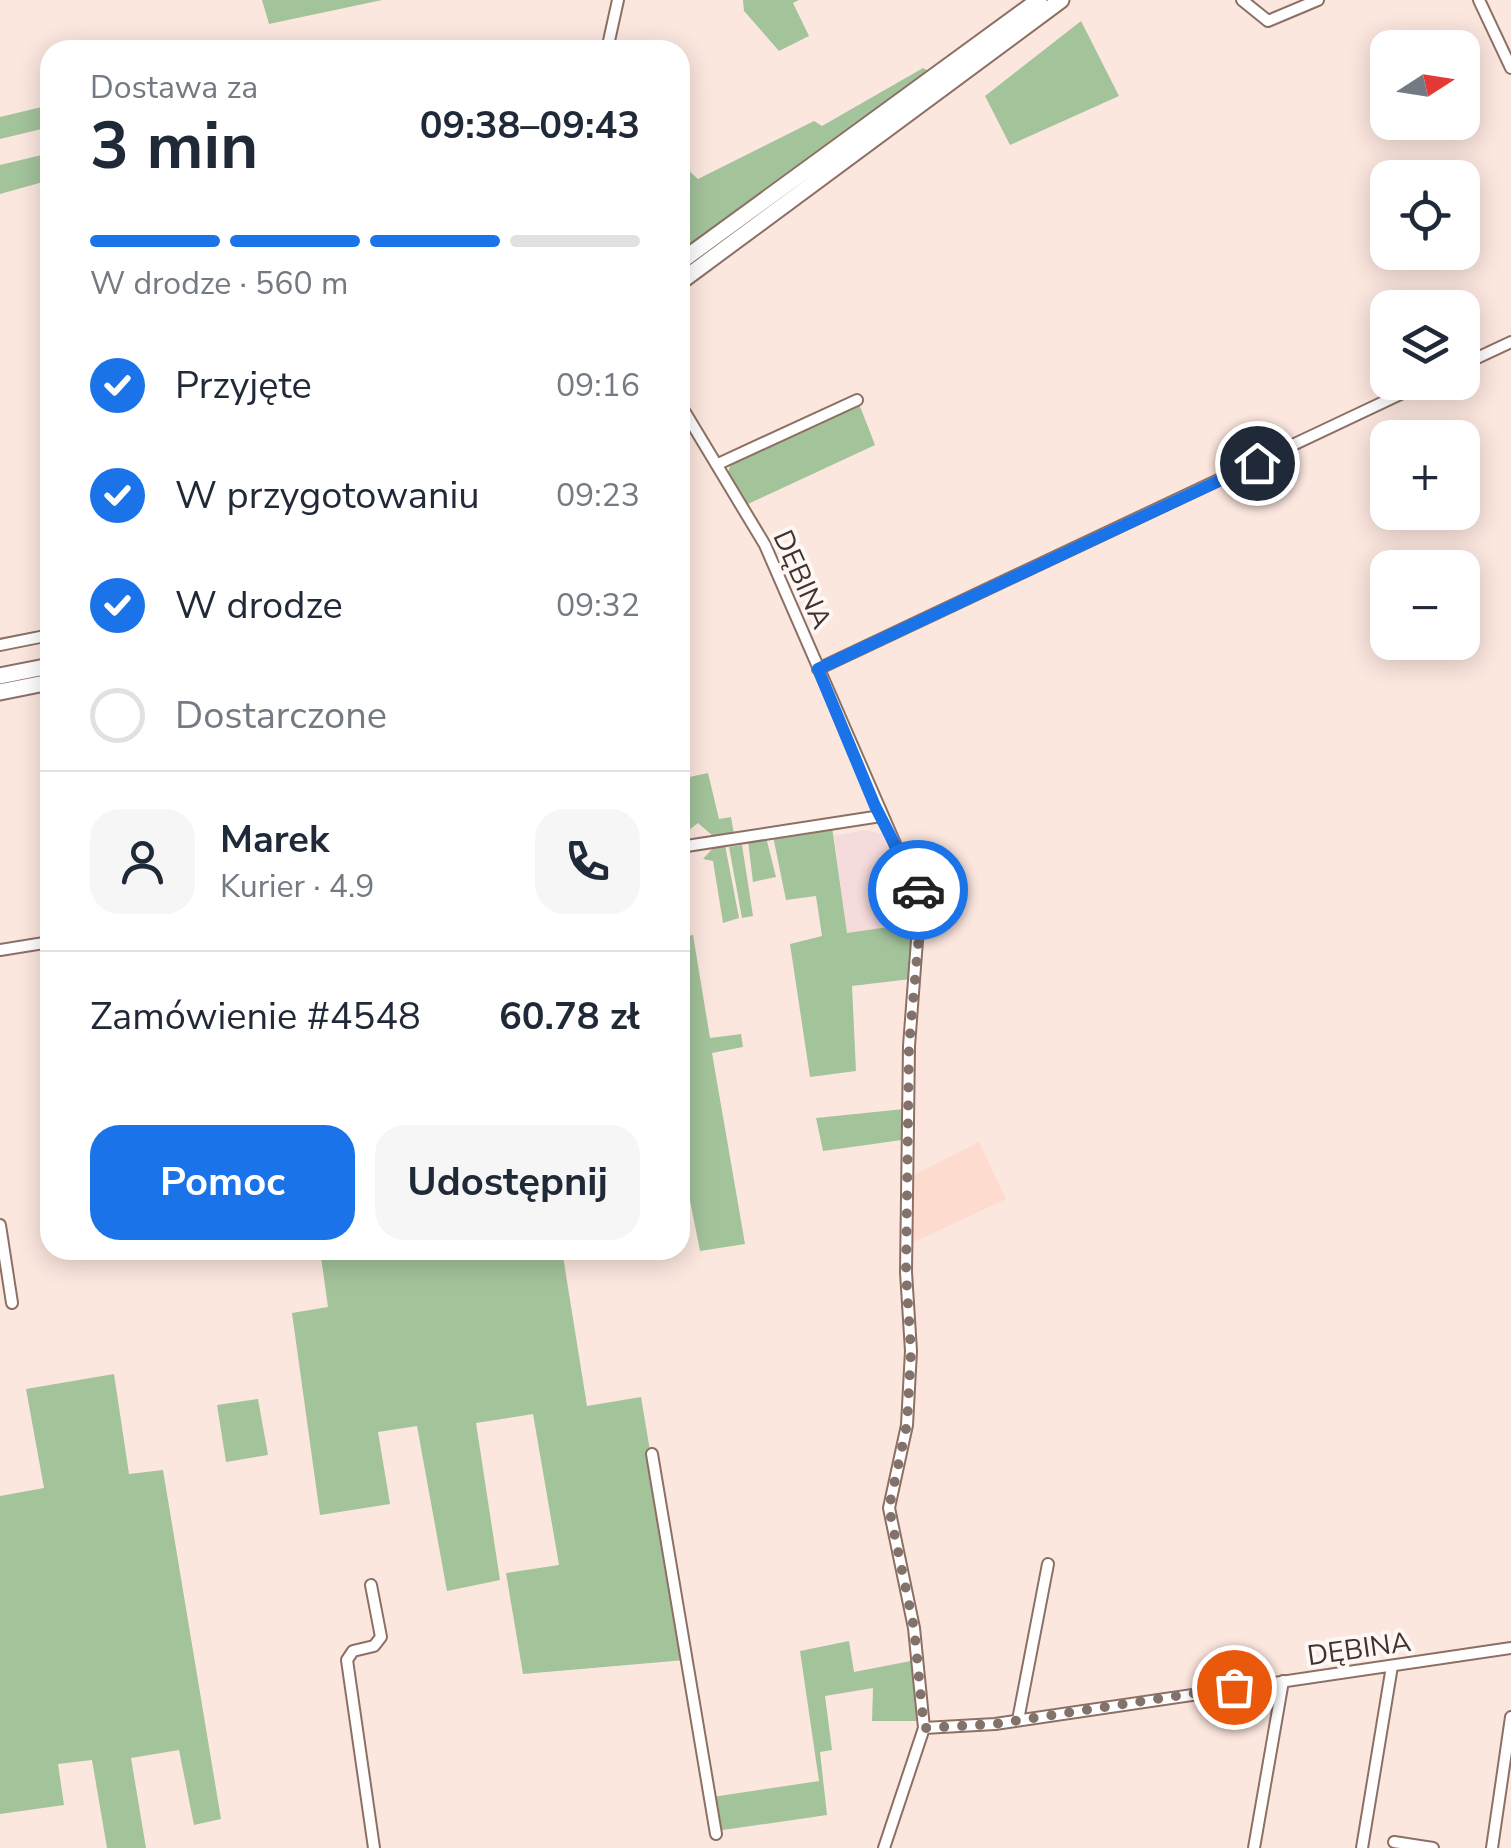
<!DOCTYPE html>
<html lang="pl">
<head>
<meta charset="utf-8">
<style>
	:root { --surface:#fff; --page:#f6f6f7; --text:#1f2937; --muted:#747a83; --line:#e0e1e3; --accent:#1a73e8 }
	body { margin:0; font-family:"Nunito Sans",sans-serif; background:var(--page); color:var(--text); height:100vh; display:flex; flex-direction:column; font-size:38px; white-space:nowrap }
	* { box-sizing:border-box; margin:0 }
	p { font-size:32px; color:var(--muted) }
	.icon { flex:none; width:55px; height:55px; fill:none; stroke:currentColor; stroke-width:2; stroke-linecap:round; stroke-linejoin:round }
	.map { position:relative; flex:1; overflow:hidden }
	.side { position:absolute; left:40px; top:40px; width:650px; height:1220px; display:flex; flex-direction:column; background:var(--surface); border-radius:30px; box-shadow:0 5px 25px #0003 }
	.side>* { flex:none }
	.needle { width:65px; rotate:78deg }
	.fabs { position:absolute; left:1370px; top:30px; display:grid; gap:20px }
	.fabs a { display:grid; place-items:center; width:110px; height:110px; border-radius:20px; background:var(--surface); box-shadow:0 5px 25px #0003; font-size:50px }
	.pin { position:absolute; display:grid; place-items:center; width:85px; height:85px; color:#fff; margin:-42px; border:5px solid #fff; border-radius:50%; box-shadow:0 2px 10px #0007 }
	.courier { position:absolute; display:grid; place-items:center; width:100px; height:100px; margin:-50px; border:8px solid #1a73e8; border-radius:50%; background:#fff; color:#222; box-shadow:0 2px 12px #0007 }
	.head em { font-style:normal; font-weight:700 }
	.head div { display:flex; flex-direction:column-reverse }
	.head { display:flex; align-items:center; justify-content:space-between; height:170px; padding:0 50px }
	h1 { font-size:65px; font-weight:700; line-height:75px }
	.bar { display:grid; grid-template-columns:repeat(4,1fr); gap:15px 10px; align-content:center; height:120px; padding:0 50px }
	.bar i { height:12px; border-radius:8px; background:var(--line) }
	.bar .on { background:var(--accent) }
	.bar p { grid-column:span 4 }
	.line { display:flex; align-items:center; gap:25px; padding:0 50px; border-top:2px solid var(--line) }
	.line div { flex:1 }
	.round { display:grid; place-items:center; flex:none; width:105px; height:105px; border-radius:30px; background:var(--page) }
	ol { padding:0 50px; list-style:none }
	li { display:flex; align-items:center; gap:30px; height:110px }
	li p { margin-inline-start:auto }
	li .icon { padding:10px; border-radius:50%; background:var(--accent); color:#fff; stroke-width:4 }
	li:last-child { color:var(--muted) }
	li i { width:55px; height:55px; border:5px solid var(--line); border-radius:50% }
	.primary-button { display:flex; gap:20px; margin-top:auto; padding:20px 50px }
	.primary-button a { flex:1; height:115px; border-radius:30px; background:var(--accent); color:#fff; font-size:40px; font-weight:700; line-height:115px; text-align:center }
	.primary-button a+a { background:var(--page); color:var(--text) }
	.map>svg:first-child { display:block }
	.commercial { fill:#f6dbdc }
	.built { fill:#fedbcf }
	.green { fill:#a3c39b }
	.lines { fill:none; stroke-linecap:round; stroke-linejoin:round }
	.street-casing { stroke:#8d6f64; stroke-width:14 }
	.secondary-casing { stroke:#8d6f64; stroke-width:19 }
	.street { stroke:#fff; stroke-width:10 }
	.secondary { stroke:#fff; stroke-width:15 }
	.done { stroke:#82726c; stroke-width:10; stroke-dasharray:0 18 }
	.route { stroke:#1a73e8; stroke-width:12 }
	.labels { text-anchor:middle; stroke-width:8; stroke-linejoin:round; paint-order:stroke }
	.street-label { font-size:28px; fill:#40332e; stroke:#fff7f5 }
</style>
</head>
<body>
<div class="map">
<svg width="1511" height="1848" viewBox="0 0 1511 1848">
	<rect width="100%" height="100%" fill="#fce7df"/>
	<path class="commercial" d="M864 830 884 834 897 855 915 902 916 923 847 934 834 836Z"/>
	<path class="built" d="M979 1142 1006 1199 910 1244 908 1178Z"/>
	<path class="green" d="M262 0H382L269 24Z
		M743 0H799L793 3 809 36 779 51 744 11Z
		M1081 21 1119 96 1010 145 985 96Z
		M923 68 930 72 680 254V172L688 170 698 179 814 121 822 126Z
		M50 105V127L0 139V117Z
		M50 153V180L0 194V165Z
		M858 401 875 445 748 504 728 472 731 463Z
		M708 773 719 819 731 817 734 834 713 836 698 823 680 837V779Z
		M832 827 847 933 916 923 911 979 852 986 856 1071 810 1077 790 944 822 936 816 896 786 900 773 836Z
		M766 837 776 877 753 882 748 841Z
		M725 845 739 918 723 923 713 861 703 859 714 847Z
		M742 845 753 916 742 918 729 847Z
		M693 935 710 1038 741 1034 743 1047 712 1053 745 1244 700 1251 680 1150V937Z
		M904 1109 902 1140 823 1151 816 1118Z
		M320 1250H562L587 1406 641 1397 685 1660 523 1674 506 1573 559 1565 533 1414 476 1423 500 1580 447 1591 417 1426 378 1432 390 1504 320 1515 292 1313 328 1307Z
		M114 1374 129 1474 163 1470 221 1819 194 1825 179 1750 131 1758 146 1848H107L92 1760 58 1764 64 1805 0 1814V1496L44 1488 26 1389Z
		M258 1399 268 1455 226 1462 217 1405Z
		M849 1641 854 1672 916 1660 917 1721H872L873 1688 825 1696 832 1750 820 1752 827 1815 723 1830 717 1827 712 1797 819 1781 800 1651Z"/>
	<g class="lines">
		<g class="street-casing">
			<path id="street" d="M1242 0 1268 21 1318 0
				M1479 0 1511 68
				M607 50 618 0
				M1462 365 1511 342
				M680 404 765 545 920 901 909 1046 906 1272 911 1351 907 1425 889 1508 914 1628 924 1728 884 1848
				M718 464 857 400
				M0 645 50 635
				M818 669 1426 382
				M680 847 881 816
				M0 950 50 942
				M0 1225 12 1303
				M652 1454 716 1834
				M371 1585 381 1637 374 1646 353 1651 347 1660 374 1848
				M1018 1720 1048 1564
				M924 1728 995 1724 1511 1648
				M1394 1842 1433 1848
				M1254 1848 1283 1681
				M1362 1848 1392 1666
				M1492 1848 1511 1717"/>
		</g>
		<g class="secondary-casing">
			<path id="secondary" d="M680 262 1039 0
				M680 282 1061 0
				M0 676 50 666
				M0 692 50 682"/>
		</g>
		<use href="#street" class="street"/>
		<use href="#secondary" class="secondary"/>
	</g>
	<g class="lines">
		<path class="done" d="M918 890 920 924 909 1046 906 1272 911 1352 907 1424 889 1508 914 1628 924 1728 995 1724 1234 1687"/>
		<path class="route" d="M918 890 875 806 818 669 1257 463"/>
	</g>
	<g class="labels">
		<g class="street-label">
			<text transform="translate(803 579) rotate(66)" y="10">DĘBINA</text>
			<text transform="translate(1359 1648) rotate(-8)" y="10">DĘBINA</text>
		</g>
	</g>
</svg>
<div class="fabs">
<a><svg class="needle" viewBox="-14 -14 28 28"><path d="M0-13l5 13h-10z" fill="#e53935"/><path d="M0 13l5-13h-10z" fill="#747a83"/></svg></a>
<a><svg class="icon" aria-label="locate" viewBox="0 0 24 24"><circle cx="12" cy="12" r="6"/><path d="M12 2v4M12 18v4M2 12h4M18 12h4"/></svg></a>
<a><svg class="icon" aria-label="layers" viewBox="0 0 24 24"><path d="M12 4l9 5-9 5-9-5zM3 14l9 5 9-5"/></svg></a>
<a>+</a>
<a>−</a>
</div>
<div class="pin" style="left:1234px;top:1687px;background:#ea580c"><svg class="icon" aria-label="bag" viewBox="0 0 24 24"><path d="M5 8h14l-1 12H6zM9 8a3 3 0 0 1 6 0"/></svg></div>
<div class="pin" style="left:1257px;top:463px;background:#1f2937"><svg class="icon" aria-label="home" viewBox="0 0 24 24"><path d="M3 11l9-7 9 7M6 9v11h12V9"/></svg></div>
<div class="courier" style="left:918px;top:890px"><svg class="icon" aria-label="car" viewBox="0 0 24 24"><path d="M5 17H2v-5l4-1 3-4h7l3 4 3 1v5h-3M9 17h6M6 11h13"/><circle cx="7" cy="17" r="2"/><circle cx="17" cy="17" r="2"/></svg></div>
<section class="side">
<div class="head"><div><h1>3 min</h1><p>Dostawa za</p></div><em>09:38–09:43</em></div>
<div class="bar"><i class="on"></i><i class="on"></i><i class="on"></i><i></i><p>W drodze · 560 m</p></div>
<ol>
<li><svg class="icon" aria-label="check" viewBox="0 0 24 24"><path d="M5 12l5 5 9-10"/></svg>Przyjęte<p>09:16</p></li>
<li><svg class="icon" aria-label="check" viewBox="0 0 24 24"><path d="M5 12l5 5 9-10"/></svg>W przygotowaniu<p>09:23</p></li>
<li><svg class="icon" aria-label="check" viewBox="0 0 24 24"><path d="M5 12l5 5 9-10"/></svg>W drodze<p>09:32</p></li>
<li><i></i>Dostarczone</li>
</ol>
<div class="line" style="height:180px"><a class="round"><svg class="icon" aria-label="person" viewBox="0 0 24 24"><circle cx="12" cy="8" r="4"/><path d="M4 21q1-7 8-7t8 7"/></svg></a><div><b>Marek</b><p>Kurier · 4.9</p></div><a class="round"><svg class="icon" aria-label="phone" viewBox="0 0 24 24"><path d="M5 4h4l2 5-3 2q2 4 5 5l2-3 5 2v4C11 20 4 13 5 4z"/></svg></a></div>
<div class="line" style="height:130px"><div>Zamówienie #4548</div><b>60.78 zł</b></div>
<div class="primary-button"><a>Pomoc</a><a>Udostępnij</a></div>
</section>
</div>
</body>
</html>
